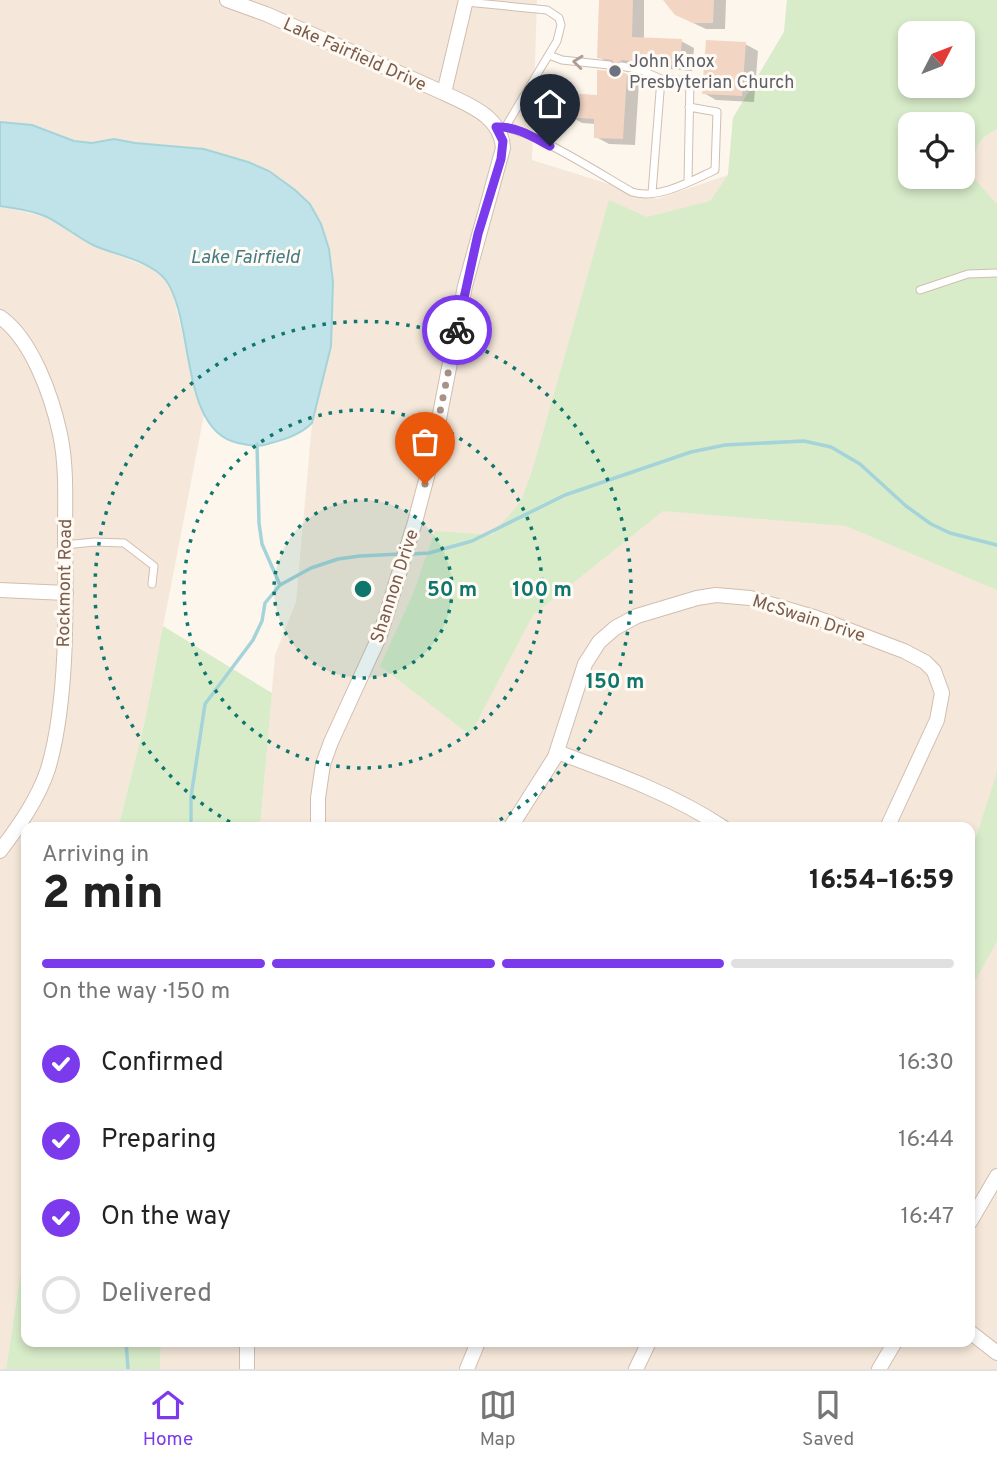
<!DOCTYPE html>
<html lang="en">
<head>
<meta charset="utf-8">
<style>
	:root { --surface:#fff; --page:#f2f2f2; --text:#222; --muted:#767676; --line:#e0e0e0; --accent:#7c3aed }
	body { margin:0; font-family:Overpass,sans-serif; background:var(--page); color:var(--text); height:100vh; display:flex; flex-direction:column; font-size:26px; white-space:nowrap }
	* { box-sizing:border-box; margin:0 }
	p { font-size:23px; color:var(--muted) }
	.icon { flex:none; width:38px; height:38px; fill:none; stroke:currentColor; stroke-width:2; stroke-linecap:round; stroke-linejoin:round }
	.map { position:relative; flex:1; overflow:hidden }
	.drawer { position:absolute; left:21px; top:822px; width:954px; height:525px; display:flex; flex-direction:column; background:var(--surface); border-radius:14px; box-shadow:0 4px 10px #0003 }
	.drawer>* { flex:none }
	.needle { width:46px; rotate:48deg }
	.controls { position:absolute; left:898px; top:21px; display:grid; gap:14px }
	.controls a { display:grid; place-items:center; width:77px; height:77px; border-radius:14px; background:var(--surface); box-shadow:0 4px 10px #0003; font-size:35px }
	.pin { position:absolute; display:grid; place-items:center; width:60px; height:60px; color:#fff; margin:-72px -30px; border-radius:50% 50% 50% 0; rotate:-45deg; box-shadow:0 0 7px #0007 }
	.pin .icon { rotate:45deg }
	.courier { position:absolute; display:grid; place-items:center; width:70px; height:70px; margin:-35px; border:5px solid #7c3aed; border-radius:50%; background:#fff; color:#222; box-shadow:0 2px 9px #0007 }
	.overview em { font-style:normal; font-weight:800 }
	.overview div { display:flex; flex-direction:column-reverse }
	.overview { display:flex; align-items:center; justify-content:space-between; height:119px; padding:0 21px }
	h1 { font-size:46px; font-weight:800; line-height:52px }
	.bar { display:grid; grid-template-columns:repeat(4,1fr); gap:10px 7px; align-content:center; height:84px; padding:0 21px }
	.bar i { height:9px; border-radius:5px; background:var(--line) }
	.bar .on { background:var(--accent) }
	.bar p { grid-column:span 4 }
	ol { padding:0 21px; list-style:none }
	li { display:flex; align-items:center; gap:21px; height:77px }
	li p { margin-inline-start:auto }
	li .icon { padding:7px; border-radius:50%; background:var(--accent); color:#fff; stroke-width:4 }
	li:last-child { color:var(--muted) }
	li i { width:38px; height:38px; border:4px solid var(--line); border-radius:50% }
	.tabs { display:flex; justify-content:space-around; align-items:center; height:98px; border-top:2px solid var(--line); background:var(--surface); font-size:19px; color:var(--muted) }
	.tabs a { display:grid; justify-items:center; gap:4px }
	.tabs .on { color:var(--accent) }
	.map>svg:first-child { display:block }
	.residential { fill:#f5e8da; fill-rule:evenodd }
	.green { fill:#d8ecc9; fill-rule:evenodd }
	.water { fill:#bfe3e8; stroke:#a5d3da; stroke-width:2 }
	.shadow { fill:#0003 }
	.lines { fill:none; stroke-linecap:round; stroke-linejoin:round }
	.stream { stroke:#a5d3da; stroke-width:3.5 }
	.building { fill:#f3d5c3 }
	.service-casing { stroke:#d1beb0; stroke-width:9 }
	.minor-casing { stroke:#d1beb0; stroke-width:16 }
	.service { stroke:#fff; stroke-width:7 }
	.minor { stroke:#fff; stroke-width:14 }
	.oneway { stroke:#af9d94 }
	.done { stroke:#a89285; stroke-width:7; stroke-dasharray:0 12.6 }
	.route { stroke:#7c3aed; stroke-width:9 }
	.ring { fill:none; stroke:#0f766e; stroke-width:3.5; stroke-dasharray:3.5 7 }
	.worship-dot { fill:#6b7280; stroke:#fffaf3; stroke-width:2.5 }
	.labels { text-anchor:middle; stroke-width:6; stroke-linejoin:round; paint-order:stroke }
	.street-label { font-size:18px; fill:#7a5c4d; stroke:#fffaf3 }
	.worship-label { font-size:18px; fill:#5b616d; stroke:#fffaf3; text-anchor:start }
	.water-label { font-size:19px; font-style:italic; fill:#437c86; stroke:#fffaf3 }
	.centre { fill:#0f766e; stroke:#fffaf3; stroke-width:3.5 }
	.ring-label { font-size:21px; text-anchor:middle; font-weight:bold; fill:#0f766e; stroke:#fffaf3; stroke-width:6; stroke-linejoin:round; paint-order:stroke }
</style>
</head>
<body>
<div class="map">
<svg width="997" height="1369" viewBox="0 0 997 1369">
	<rect width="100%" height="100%" fill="#fdf6ec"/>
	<path class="residential" d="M0 0H537L532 160 657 199 728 175 733 118 784 32 787 0H997V1369H160L161 1342H970V828H260L275 655 296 602 312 423 331 346 333 282 329 249 321 224 310 204 295 190 203 149 135 143 114 139 92 143 74 141 32 125 0 122ZM910 33H962V86H910ZM910 124H962V177H910Z
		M0 206 45 217 93 245 150 268 164 278 173 295 192 374 204 415 144 725 118 828H26V1237L6 1369H0Z"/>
	<path class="green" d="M787 0H997V129C974 140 973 153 973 177L997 204V590L846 526 663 511 533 615 470 735 380 666 413 594 435 531 492 535 521 501 532 471 609 200 647 217 710 201 728 175 733 118 784 32ZM910 33H962V86H910ZM910 124H962V177H910Z
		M163 626 272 693 260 828H118L144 725Z
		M997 772V941L970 991V856Z
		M26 1237V1342H161L160 1369H6Z"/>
	<path class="water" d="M0 122 32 125 74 141 92 143 114 139 135 143 204 149 248 162 269 171 295 190 310 204 321 224 329 249 333 282 331 346 312 423C299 436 282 440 264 445 255 447 247 445 238 443 179 431 195 318 165 279 149 260 115 255 93 245 77 237 63 225 47 217 34 211 14 208 0 206Z"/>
	<path class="shadow" d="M601 0H644V39L681 41 694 48 692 71 611 64 599 57Z
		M665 0H726L725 29H706L689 21Z
		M745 44 758 51 754 102 716 100 704 93Z
		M615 68 639 82 635 145 609 144 596 137V124L582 123 570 116 598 97Z"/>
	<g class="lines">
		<path class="stream" d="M257 444 259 523 262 544 280 585
			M411 554 429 553 472 541 565 495 691 452 725 445 804 441 831 447 860 464 906 506 931 524 950 533 997 545
			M191 828V797L205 704 253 640 262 621 265 603 280 585 311 568 338 559 360 556 400 554
			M126 1342 128 1369"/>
	</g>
	<path class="building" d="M599 0H633L632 37 682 39 680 66 622 60 615 65 612 60 597 58Z
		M663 0H714L713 23H693L675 15Z
		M706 40 746 42 742 96 702 94Z
		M615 66 618 71 627 74 623 139 594 138V119L568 117V93L597 95V70L611 71Z"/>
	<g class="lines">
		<g class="service-casing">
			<path id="service" d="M466 2 547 10 559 18 561 25 557 41 506 126
				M549 55 562 60 609 65
				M621 66 641 70 661 79
				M497 127C526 125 603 176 632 192 658 200 691 181 715 170L717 112 689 107
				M652 193 661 79 690 81 688 182
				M920 290 968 274 997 273
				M65 545 94 542 124 543 154 566 152 584"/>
		</g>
		<g class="minor-casing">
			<path id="minor" d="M227 0 266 14 444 93
				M0 317C32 339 52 397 60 434 67 466 65 502 65 535 66 605 68 702 48 769 38 799 19 826 0 851
				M0 590 66 593
				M557 752C614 773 673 794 724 828
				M318 828V798L323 764 331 742 380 635 415 522 430 465 465 286 503 148C501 116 469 105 444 93L466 0
				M510 828 555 757 585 664 599 642 615 628 637 616 697 598 716 595 750 598 817 618 904 651 925 662 934 671 942 693 937 720 887 828
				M970 1222 997 1176
				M970 1332 997 1353
				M247 1369V1342
				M467 1369 478 1342
				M636 1369 649 1342
				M879 1369 895 1342"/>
		</g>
		<use href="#service" class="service"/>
		<use href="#minor" class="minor"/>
	</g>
	<defs><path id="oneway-chevron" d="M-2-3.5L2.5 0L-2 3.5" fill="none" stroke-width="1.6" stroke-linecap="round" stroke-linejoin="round" transform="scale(1.75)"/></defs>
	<use class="oneway" href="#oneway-chevron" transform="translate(578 62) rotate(-174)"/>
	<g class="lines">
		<path class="done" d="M425 484 457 330"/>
		<path class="route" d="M457 330 478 234 501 159 503 141 496 127C516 126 533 137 550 146"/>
	</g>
	<circle cx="363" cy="589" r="89" fill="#0f766e" fill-opacity=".12"/>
	<g class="ring">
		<circle cx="363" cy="589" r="89"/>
		<circle cx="363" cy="589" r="179"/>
		<path d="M239 827A268 268 0 1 1 487 827"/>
	</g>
	<circle class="worship-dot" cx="615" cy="71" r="7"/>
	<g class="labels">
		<g class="street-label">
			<text transform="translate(355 54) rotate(24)" y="6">Lake Fairfield Drive</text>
			<text transform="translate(64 583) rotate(-89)" y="6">Rockmont Road</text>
			<text transform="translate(394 586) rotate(-72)" y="6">Shannon Drive</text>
			<text transform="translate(809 618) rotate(18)" y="6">McSwain Drive</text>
		</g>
		<g class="worship-label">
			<text x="629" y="67">John Knox<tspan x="629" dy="21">Presbyterian Church</tspan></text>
		</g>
		<g class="water-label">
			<text x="245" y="263">Lake Fairfield</text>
		</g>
	</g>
	<circle cx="363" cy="589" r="10" class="centre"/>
	<g class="ring-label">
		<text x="452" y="596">50 m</text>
		<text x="542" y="596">100 m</text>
		<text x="615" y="688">150 m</text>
	</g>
</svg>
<div class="controls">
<a><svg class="needle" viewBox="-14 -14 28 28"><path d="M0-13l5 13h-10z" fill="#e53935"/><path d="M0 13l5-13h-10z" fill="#767676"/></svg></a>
<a><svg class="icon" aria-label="locate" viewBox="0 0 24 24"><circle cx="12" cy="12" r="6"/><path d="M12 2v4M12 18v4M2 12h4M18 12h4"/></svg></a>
</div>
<div class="pin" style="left:425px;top:484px;background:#ea580c"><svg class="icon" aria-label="bag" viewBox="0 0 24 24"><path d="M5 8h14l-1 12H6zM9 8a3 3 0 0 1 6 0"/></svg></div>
<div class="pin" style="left:550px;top:146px;background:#1f2937"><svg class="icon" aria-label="home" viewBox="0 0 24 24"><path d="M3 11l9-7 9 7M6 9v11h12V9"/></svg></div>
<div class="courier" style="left:457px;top:330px"><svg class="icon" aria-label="bike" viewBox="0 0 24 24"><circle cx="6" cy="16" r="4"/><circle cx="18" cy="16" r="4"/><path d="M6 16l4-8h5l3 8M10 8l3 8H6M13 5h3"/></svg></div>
<section class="drawer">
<div class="overview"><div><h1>2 min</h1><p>Arriving in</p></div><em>16:54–16:59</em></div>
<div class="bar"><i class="on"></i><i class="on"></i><i class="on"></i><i></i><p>On the way · 150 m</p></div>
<ol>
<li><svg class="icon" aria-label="check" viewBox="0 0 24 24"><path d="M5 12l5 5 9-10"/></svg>Confirmed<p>16:30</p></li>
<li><svg class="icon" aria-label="check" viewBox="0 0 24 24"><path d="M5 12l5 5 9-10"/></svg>Preparing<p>16:44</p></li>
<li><svg class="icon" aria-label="check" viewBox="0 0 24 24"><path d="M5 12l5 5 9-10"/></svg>On the way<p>16:47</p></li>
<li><i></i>Delivered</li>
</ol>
</section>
</div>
<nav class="tabs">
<a class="on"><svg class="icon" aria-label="home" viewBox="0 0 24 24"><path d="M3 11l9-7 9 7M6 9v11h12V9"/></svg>Home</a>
<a><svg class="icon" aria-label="map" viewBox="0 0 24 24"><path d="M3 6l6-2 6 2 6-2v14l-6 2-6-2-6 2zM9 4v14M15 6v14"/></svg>Map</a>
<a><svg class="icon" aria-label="saved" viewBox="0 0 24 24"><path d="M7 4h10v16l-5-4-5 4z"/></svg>Saved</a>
</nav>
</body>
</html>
